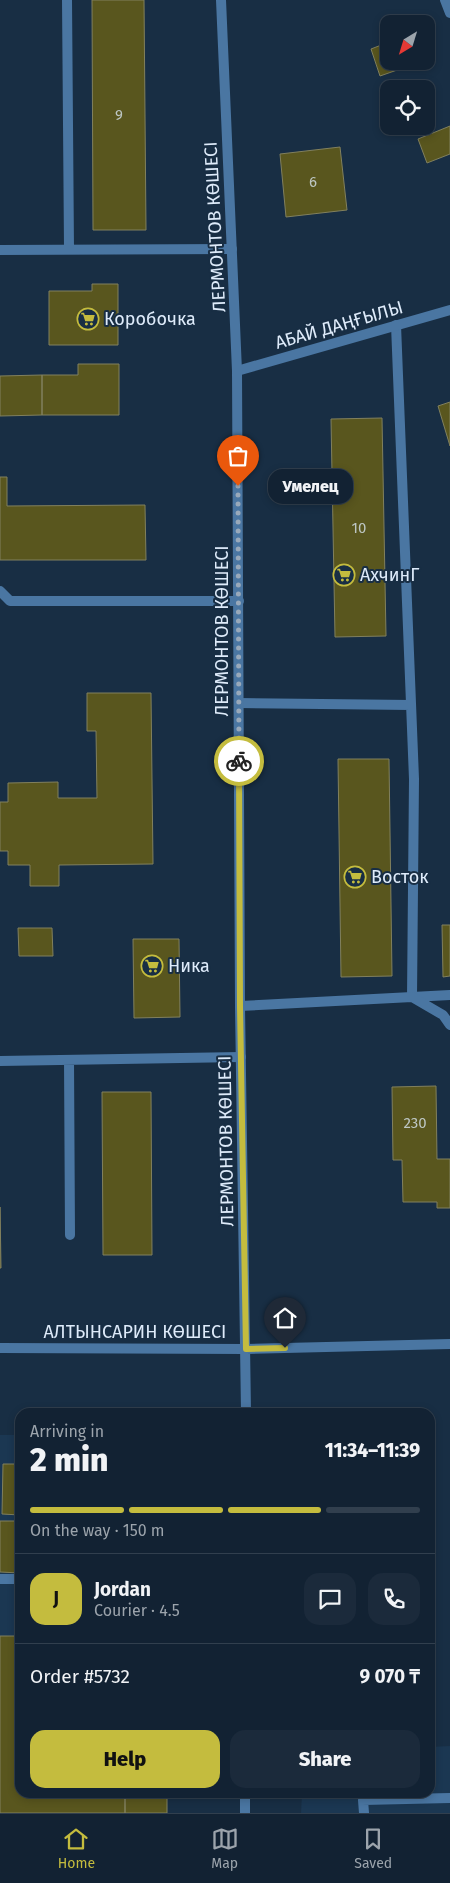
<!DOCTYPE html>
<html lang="en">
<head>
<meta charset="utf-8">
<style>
	:root { --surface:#122233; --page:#1b2a3b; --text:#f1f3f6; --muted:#9ca4ac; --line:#313f4e; --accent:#c4bc3e }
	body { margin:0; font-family:"Fira Sans",sans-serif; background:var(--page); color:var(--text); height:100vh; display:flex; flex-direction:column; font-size:19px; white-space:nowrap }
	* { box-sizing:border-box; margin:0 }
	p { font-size:16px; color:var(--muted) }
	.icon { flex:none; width:28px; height:28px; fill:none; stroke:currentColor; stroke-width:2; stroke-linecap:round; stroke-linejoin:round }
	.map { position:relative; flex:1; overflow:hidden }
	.side { position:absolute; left:15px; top:1408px; width:420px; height:390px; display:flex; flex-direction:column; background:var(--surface); border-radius:15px; box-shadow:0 2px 8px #0003,0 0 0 1px var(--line) }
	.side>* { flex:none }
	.needle { width:32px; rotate:218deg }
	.tools { position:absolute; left:380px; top:15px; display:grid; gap:10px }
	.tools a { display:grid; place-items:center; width:55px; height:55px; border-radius:10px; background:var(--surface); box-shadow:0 2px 8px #0003,0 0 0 1px var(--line); font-size:25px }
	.pin { position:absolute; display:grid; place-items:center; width:42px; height:42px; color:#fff; margin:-51px -21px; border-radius:50% 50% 50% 0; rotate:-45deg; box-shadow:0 0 5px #0007 }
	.pin .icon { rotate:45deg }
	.courier { position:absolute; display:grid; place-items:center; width:50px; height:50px; margin:-25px; border:4px solid #c4bc3e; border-radius:50%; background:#fff; color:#222; box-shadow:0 1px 6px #0007 }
	.bubble { position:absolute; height:35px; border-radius:15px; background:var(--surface); box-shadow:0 2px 8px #0003,0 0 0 1px var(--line); font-size:16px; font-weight:800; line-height:35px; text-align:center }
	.summary em { font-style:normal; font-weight:800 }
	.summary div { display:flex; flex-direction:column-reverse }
	.summary { display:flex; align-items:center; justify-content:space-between; height:85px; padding:0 15px }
	h1 { font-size:32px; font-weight:800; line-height:38px }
	.bar { display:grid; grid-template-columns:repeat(4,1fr); gap:8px 5px; align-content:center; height:60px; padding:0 15px }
	.bar i { height:6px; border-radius:4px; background:var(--line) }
	.bar .current { background:var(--accent) }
	.bar p { grid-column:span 4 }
	.line { display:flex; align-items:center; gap:12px; padding:0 15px; border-top:1px solid var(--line) }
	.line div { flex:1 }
	.round { display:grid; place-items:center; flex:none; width:52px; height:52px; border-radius:15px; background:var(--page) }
	.cta { display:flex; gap:10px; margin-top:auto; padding:10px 15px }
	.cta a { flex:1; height:58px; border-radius:15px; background:var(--accent); color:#111; font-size:20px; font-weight:800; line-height:58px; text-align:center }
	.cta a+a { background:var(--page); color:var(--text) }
	.dock { display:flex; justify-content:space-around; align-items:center; height:70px; border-top:1px solid var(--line); background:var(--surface); font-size:14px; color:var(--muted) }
	.dock a { display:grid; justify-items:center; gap:2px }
	.dock .current { color:var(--accent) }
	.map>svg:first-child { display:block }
	.built { fill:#1b3752 }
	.building { fill:#59561e; stroke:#81805e }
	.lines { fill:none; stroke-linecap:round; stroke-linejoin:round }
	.service { stroke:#4a76a2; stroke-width:10 }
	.minor { stroke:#4a76a2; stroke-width:10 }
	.tertiary { stroke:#4a76a2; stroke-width:10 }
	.done { stroke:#99a9ba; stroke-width:5; stroke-dasharray:0 9 }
	.route { stroke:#c4bc3e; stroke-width:6 }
	.labels { text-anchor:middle; stroke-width:4; stroke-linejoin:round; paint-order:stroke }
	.number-label { font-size:15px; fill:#bdc6c3 }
	.street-label { font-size:18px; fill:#deebfa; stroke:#182e44 }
	.poi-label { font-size:18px; fill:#deebfa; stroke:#182e44; text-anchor:start }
</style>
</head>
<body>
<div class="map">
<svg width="450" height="1813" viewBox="0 0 450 1813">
	<rect width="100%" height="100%" fill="#182e44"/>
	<path class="built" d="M0 1435H20V1792L167 1793V1813H0Z
		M450 1746V1813H301L302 1793 430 1792V1747Z"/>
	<path class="building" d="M92 0H144L146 230H93Z
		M426 38 433 58 426 60Z
		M389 42V61H423L380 76 371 49Z
		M450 126V154L427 163 418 139Z
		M340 147 347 210 286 217 280 154Z
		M92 284H118V345H49V291H92Z
		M78 364H119V415H42V375H78Z
		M42 375V415L0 416V376Z
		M450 402V446L438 406Z
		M382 418 386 636 335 637 331 419Z
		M0 477H7V506L145 505 146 560H0Z
		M87 693H151L153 864 59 865V886H30V865H8V851H0V802H8V783L58 782V798H97L96 731H87Z
		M338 759H389L392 976 341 977Z
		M442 925H450V976L443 977Z
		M18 928H52L53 956H19Z
		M133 939H179L180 1017 134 1018Z
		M436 1086 437 1159H450V1208H437V1202H403L402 1160H393L392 1087Z
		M102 1092H151L152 1255H103Z
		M0 1207 1 1268H0Z
		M3 1464H20V1515L2 1514Z
		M0 1521H20V1573L0 1572Z
		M430 1529H433L432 1567 430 1566Z
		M0 1636H20V1792H125V1813H0Z
		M125 1792H167V1813H125Z"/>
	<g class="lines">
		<path class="service" d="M67 0 69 248
			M445 0 450 13
			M0 250 232 249
			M396 325 414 779 412 997 450 995
			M0 591 10 601H239
			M239 703 411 705
			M69 1060 70 1235
			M0 1061 241 1057
			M0 1579H20
			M364 1813 363 1800 450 1798"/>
		<path class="minor" d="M240 1006 412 997 443 1015 450 1025"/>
		<path class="tertiary" d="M221 0 237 371 240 1006 246 1412
			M237 371 450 310
			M0 1348 246 1349 450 1344
			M245 1813V1792"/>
	</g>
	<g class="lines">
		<path class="done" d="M238 486 239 761"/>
		<path class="route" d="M239 761 240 1006 246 1349 285 1348"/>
	</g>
	<defs>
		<g id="supermarket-ring" transform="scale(1.125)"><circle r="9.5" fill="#182e44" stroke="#c4bc3e" stroke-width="1.5"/><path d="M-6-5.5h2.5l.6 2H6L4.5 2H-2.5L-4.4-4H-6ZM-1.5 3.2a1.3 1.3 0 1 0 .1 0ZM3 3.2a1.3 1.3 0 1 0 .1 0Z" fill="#c4bc3e"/></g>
	</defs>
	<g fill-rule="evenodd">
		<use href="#supermarket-ring" x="88" y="319"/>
		<use href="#supermarket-ring" x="344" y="575"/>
		<use href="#supermarket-ring" x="355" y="877"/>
		<use href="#supermarket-ring" x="152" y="966"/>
	</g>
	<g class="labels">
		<g class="number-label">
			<text x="119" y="120">9</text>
			<text x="313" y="187">6</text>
			<text x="359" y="533">10</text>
			<text x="415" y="1128">230</text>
		</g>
		<g class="street-label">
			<text transform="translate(215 227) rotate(-93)" y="6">ЛЕРМОНТОВ КӨШЕСІ</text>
			<text transform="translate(339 325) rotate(-16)" y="6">АБАЙ ДАҢҒЫЛЫ</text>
			<text transform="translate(222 631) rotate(-90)" y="6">ЛЕРМОНТОВ КӨШЕСІ</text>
			<text transform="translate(226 1141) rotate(-91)" y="6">ЛЕРМОНТОВ КӨШЕСІ</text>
			<text x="135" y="1338">АЛТЫНСАРИН КӨШЕСІ</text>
		</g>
		<g class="poi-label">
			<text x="104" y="325">Коробочка</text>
			<text x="360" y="581">АхчинГ</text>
			<text x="371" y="883">Восток</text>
			<text x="168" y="972">Ника</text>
		</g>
	</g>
</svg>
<div class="tools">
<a><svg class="needle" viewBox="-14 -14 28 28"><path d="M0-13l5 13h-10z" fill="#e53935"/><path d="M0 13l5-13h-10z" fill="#9ca4ac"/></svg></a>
<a><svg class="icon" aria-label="locate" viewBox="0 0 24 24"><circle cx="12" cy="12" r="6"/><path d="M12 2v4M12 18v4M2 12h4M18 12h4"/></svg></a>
</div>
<div class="pin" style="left:238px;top:486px;background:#ea580c"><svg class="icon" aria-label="bag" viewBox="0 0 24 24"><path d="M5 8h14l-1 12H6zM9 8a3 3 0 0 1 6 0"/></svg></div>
<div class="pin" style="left:285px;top:1348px;background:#1f2937"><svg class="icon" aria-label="home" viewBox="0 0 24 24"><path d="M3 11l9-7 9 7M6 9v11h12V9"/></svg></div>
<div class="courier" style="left:239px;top:761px"><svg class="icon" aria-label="bike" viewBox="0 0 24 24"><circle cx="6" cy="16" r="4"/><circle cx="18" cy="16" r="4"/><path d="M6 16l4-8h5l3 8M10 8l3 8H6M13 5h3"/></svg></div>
<div class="bubble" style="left:268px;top:469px;width:85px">Умелец</div>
<section class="side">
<div class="summary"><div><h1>2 min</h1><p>Arriving in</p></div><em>11:34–11:39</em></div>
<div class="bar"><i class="current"></i><i class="current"></i><i class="current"></i><i></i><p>On the way · 150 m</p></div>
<div class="line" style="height:90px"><b class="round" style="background:var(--accent);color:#111">J</b><div><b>Jordan</b><p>Courier · 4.5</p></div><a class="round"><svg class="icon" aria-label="chat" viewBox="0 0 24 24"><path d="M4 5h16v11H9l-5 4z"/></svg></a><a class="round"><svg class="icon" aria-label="phone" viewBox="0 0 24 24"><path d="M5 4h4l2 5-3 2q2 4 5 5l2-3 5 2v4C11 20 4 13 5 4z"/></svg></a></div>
<div class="line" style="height:65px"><div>Order #5732</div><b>9 070 ₸</b></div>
<div class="cta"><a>Help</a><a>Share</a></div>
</section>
</div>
<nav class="dock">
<a class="current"><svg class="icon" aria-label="home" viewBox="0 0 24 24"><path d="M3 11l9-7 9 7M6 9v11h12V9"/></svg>Home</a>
<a><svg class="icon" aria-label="map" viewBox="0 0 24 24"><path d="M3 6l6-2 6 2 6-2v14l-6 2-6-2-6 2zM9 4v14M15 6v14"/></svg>Map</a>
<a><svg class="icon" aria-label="saved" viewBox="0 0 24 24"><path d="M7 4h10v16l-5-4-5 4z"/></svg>Saved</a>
</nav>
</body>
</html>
